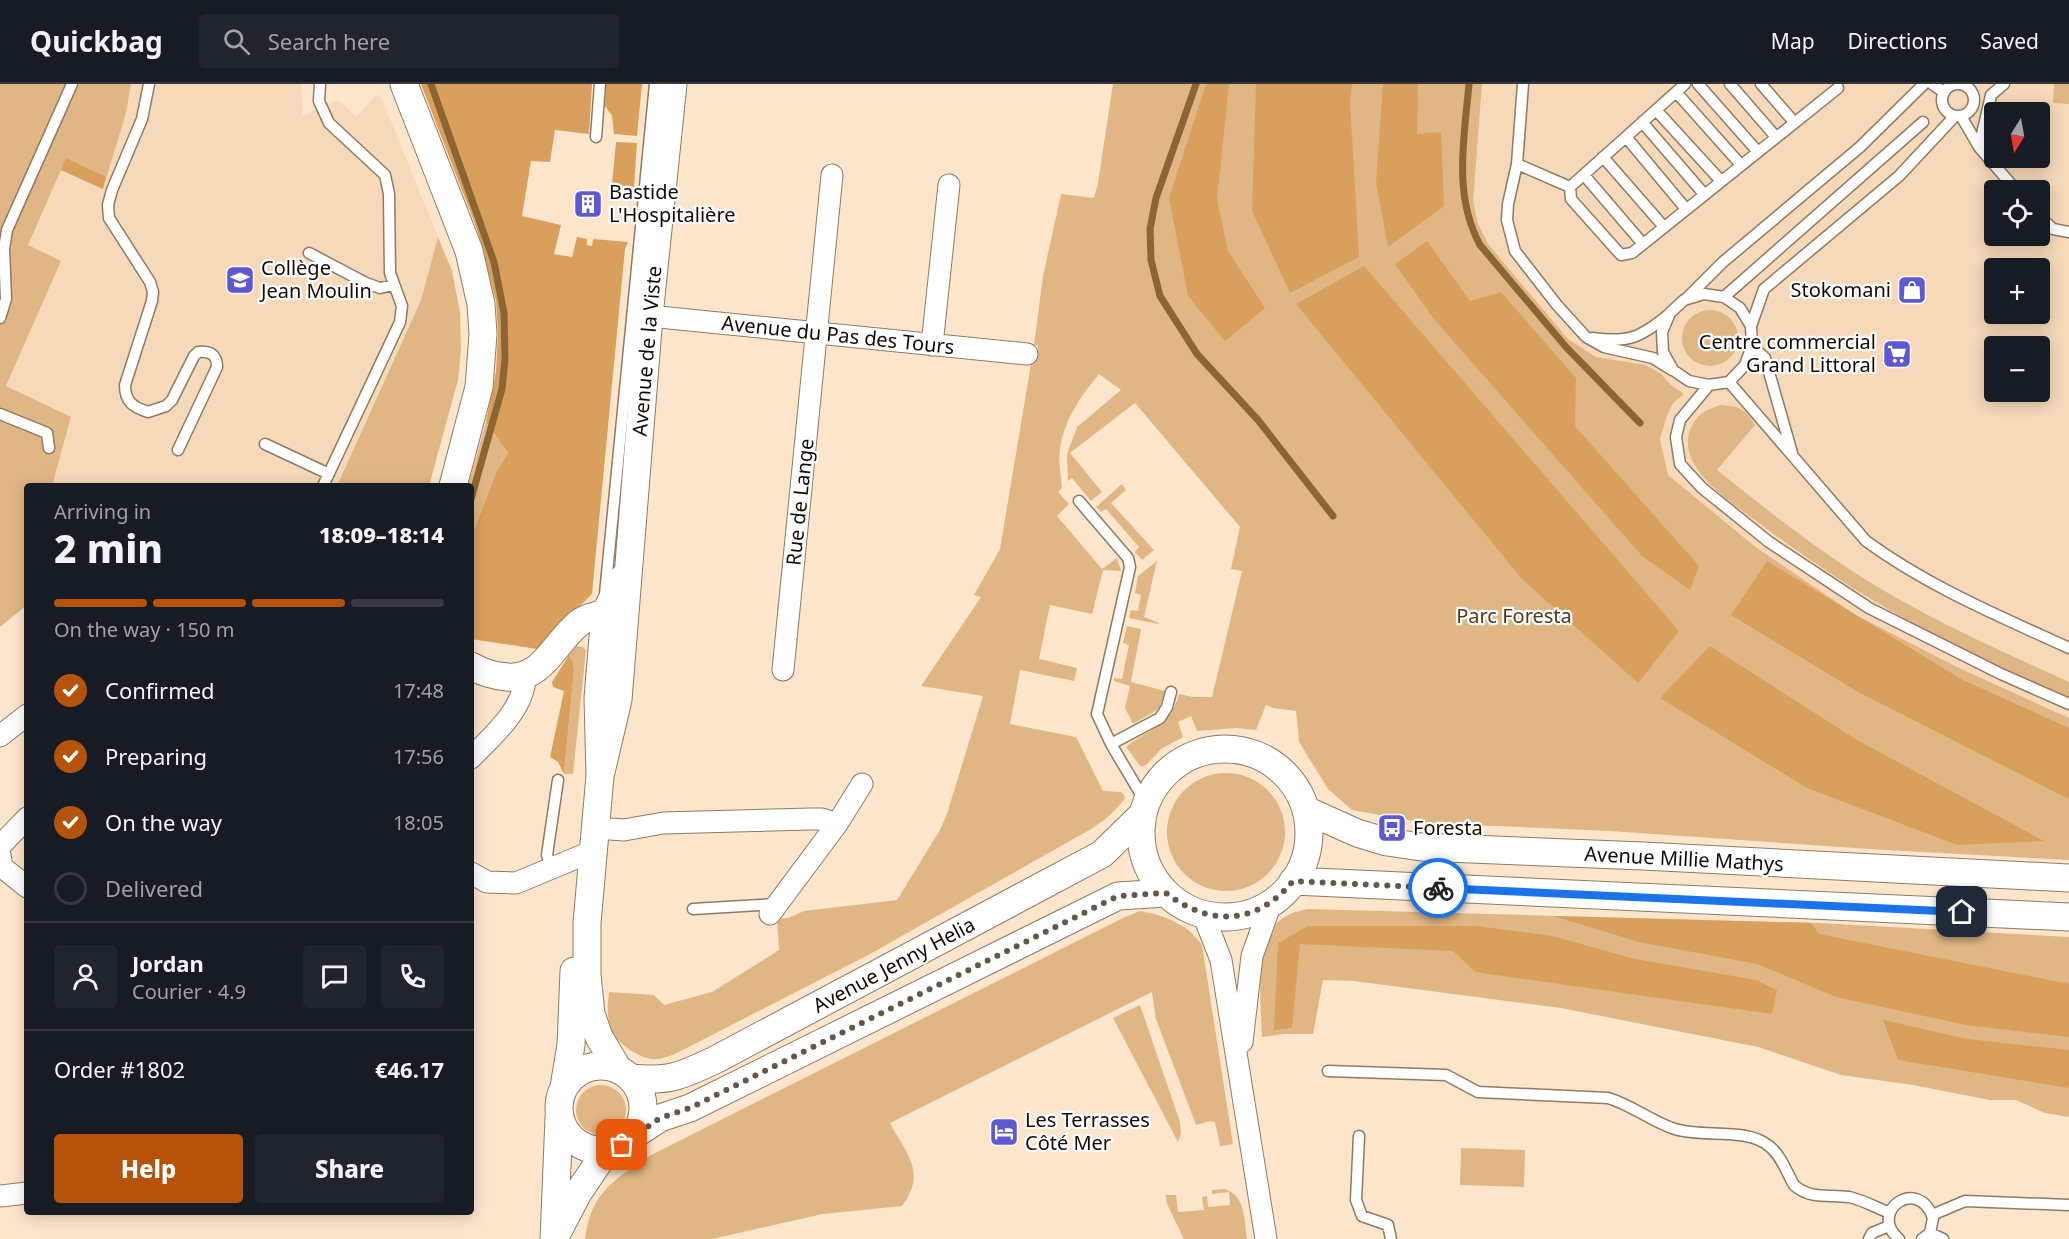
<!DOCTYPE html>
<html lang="en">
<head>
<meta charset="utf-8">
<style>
	:root { --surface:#171b24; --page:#20242c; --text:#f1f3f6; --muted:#9ea1a6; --line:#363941; --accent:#b45309 }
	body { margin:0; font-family:"Noto Sans",sans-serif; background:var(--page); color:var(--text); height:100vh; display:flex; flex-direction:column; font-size:22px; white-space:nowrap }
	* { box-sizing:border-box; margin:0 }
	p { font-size:20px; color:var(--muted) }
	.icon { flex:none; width:33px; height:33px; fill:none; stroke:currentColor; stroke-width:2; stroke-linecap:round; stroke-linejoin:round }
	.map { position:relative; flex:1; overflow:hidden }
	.sheet { position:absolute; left:24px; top:399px; width:450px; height:732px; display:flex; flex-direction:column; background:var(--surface); border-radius:6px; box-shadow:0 3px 15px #0003 }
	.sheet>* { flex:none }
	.needle { width:39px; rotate:191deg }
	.buttons { position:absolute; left:1984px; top:18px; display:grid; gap:12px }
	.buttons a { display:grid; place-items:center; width:66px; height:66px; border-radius:6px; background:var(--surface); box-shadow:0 3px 15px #0003; font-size:30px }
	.pin { position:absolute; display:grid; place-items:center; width:51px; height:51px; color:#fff; margin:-26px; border-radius:12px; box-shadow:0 3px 9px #0006 }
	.courier { position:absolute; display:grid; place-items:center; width:60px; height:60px; margin:-30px; border:4px solid #1a73e8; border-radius:50%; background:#fff; color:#222; box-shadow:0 2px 8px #0007 }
	.head em { font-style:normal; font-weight:800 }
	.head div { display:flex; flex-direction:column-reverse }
	.head { display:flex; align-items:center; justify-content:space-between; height:102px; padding:0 30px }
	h1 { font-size:39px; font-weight:800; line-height:45px }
	.bar { display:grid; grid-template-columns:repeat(4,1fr); gap:9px 6px; align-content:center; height:72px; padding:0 30px }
	.bar i { height:8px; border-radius:4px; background:var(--line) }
	.bar .selected { background:var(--accent) }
	.bar p { grid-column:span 4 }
	.line { display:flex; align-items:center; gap:15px; padding:0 30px; border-top:2px solid var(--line) }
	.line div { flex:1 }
	.round { display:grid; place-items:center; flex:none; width:63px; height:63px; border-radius:6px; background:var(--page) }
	ol { padding:0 30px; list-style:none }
	li { display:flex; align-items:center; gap:18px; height:66px }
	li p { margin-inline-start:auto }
	li .icon { padding:6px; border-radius:50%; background:var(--accent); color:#fff; stroke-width:4 }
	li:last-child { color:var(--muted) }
	li i { width:33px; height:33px; border:3px solid var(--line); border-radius:50% }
	.action { display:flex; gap:12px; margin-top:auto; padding:12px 30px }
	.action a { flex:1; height:69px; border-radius:6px; background:var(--accent); color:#fff; font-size:24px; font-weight:800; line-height:69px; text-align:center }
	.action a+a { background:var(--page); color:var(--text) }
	header { display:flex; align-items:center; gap:36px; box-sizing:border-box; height:84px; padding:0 30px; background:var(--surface); border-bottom:2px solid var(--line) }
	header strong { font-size:28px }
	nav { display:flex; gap:33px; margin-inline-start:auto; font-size:21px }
	.search { width:420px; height:54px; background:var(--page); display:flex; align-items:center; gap:15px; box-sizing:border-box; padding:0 21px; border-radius:6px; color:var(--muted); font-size:22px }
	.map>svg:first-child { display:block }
	.built { fill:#f5d9b9; fill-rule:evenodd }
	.green { fill:#e1b685 }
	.forest { fill:#d8a05c }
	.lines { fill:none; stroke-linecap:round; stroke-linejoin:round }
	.stream { stroke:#8d6533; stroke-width:7 }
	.service-casing { stroke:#8f7b64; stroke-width:13 }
	.minor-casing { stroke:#8f7b64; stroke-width:23 }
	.tertiary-casing { stroke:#8f7b64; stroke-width:29 }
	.service { stroke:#fff; stroke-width:10 }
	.minor { stroke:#fff; stroke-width:21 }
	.tertiary { stroke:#fff; stroke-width:27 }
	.done { stroke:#645749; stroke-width:6; stroke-dasharray:0 10.8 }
	.route { stroke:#1a73e8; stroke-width:8 }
	.labels { text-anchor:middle; stroke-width:4.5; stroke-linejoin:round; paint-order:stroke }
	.poi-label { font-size:20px; fill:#110a03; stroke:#fff; text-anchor:start }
	.street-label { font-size:20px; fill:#110a03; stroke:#fff }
	.park-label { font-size:20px; fill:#51391c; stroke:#fff }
</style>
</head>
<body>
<header>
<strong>Quickbag</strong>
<div class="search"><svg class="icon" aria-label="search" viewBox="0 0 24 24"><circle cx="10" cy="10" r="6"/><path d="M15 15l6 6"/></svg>Search here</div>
<nav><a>Map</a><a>Directions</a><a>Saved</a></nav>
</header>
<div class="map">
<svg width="2069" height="1155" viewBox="0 0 2069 1155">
	<rect width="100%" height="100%" fill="#fde6cc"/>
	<path class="built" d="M131 0H301L303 32 338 16 356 33 377 11 381 13 438 153 421 216 337 402H52L71 334 6 302 61 177 27 162 61 86 103 104 126 29Z
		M1469 0H2069V634L1957 583 1856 531 1757 464 1668 391 1660 355 1640 339 1470 143ZM1995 28H2040V74H1995ZM1995 106H2040V152H1995ZM1995 184H2040V230H1995ZM1995 262H2040V308H1995Z"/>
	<path class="green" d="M0 0H131L126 29 103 105 61 86 28 161 61 177 6 302 71 333 52 402H27V493L25 501 27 505V521L0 543Z
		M1113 0H1482L1473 117 1478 140 1488 160 1568 255 1596 273 1645 281 1660 289 1671 301 1684 310 1673 319 1666 334 1660 355 1668 391 1757 464 1856 531 1957 583 2069 634V776L1884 766 1610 747 1425 739 1352 726 1328 705 1299 658 1296 627 1273 624 1266 621 1256 646 1236 644 1197 647 1191 632 1178 638 1183 653 1161 665 1146 681 1141 683 1126 663C1151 642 1169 646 1179 610L1193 613H1212L1242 487 1231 485 1240 443 1135 319 1070 369 1102 408 1091 417 1072 394 1068 397 1067 370 1077 343 1121 306 1099 290C1081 312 1064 336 1060 365 1058 377 1061 391 1062 404L1058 408 1069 420 1057 432 1102 485 1117 474 1121 487 1103 486 1092 530 1050 521 1039 575 1077 584 1074 597 1020 586 1010 640 1076 653 1103 707 1121 708 1124 711 1125 714C1115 728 1105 736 1091 745L872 869 675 970C669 972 663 975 657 975 647 976 638 971 630 966 607 951 606 934 609 908L654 911 664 921 712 908 779 866 777 835 788 834 804 827 897 816 940 746 947 730 983 612 921 602 981 513 974 511 1000 465 1031 280 1036 278 1038 261H1034L1043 192 1061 110 1094 114 1098 99Z
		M2054 0H2069V20L2053 19Z
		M438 153 452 187 460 228 461 266 458 296 429 402H337L421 216Z
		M1682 254a28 28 0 1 1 56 0a28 28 0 1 1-56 0Z
		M1720 321C1739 322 1745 324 1755 341L1717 386C1772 430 1827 474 1888 509 1946 543 2008 570 2069 598V615C2006 585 1941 557 1881 521 1840 497 1801 470 1763 442 1738 423 1675 385 1690 346 1696 331 1705 326 1720 321Z
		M486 338 508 369 496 388 474 446 471 528V402H468Z
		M1122 400 1126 406 1111 419 1154 466 1142 476 1135 468 1139 463 1106 425 1101 428 1096 423Z
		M1157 477 1144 533 1159 539 1158 540 1129 534 1131 526 1138 527 1141 511 1135 509 1138 492Z
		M1127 542 1141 545 1131 598 1165 607 1159 625 1133 640 1125 624 1130 602 1114 597V594L1122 595 1129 561 1123 559Z
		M576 562 583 563 586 566 573 690H564L574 586 573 578 569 571Z
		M1167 748a59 59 0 1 1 118 0a59 59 0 1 1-118 0Z
		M1308 825 1820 839 2069 853V1033L2045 1029 2016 1016H1990L1913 1001 1841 991 1758 963 1561 924 1354 897 1323 896 1313 950H1284L1262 953C1261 922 1254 861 1278 838 1286 830 1297 827 1308 825Z
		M1140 827C1166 832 1186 839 1202 861L1233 1060 1220 1062 1215 1038 1210 1037 1196 1041 1156 935 1152 908 890 1039C905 1068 928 1088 902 1122L823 1130 712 1155H585C591 1108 614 1096 651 1071L1125 833Z
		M1140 921 1180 1038 1181 1050 1178 1058 1113 934Z
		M576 1026a25 25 0 1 1 50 0a25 25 0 1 1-50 0Z
		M1461 1064 1525 1066 1524 1103 1460 1101Z
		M1225 1105C1246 1112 1244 1136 1247 1155H1184L1167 1120 1166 1111H1176L1178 1128 1204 1126 1202 1113 1207 1112 1208 1123 1230 1121 1229 1108 1212 1110V1106Z"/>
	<path class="forest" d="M421 0H592L589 50 555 46 550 78 531 77 522 132 561 141 554 170 572 173 577 153 587 155V161L592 162 593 155 628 158 625 165 592 510 537 565 471 555 474 446 496 388 508 369 486 338 496 288 498 248 496 217 477 145Z
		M606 0H642L637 52 614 50 612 32 605 22Z
		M1206 0H1229L1217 115 1228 167 1265 224 1225 257 1188 212 1169 114Z
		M1256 0H1352L1350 17 1359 173 1290 209 1252 127Z
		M1383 0H1418L1417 50 1441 48 1444 122 1388 163 1376 98Z
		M616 58 637 59 634 103 612 100Z
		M66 74 106 93 103 105 61 86Z
		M1427 157 1470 217 1501 208 1576 294 1575 342 1699 482 1690 506 1642 472 1433 234 1395 180Z
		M1364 182 1679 547 1638 599 1522 495 1296 220Z
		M1767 477 1963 596 2069 644V715L1858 608 1731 531Z
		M1710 562 1857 656 2044 757 1957 761 1807 704 1660 614Z
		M569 571 573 578 574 586 564 690 558 678 550 673 564 607 553 603 552 598Z
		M1553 832 1811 839 1819 850 2069 900V953L1966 941 1836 913 1757 880 1639 858Z
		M1308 842H1475L1552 852 1635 875 1756 896 1777 906 1772 930 1475 888 1453 867 1300 860 1292 944 1274 946 1278 859Z
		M1883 936 1967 955 2069 966V1004L1898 976Z"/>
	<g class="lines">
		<path class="stream" d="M431 0 494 178 504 229 505 275 502 305 471 415
			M1196 0 1156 114 1150 145 1151 176 1160 212 1197 270 1258 336 1333 432
			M1469 0C1464 55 1453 111 1480 161L1566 263 1640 339"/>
		<g class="service-casing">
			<path id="service" d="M149 0 142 35 112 106 108 121 109 134 150 198 153 208 152 217 125 301C125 318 133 323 148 328L166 322 172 316 194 272 198 268C210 267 217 270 217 283L178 366
				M320 0 319 17 329 39 385 91 389 110 390 189 402 222 400 238 323 402
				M1523 0 1517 80 1508 120 1507 136 1515 167 1557 221 1586 253 1604 263 1653 274 1672 286
				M1685 0 1570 103 1571 115 1621 171 1632 169 1838 4
				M1698 0 1758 68
				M1730 0 1776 53
				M1761 0 1794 38
				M1932 0 1944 8
				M1942 16a16 16 0 1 1 32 0a16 16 0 1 1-32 0Z
				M1676 8 1741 81
				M1656 26 1721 97
				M1961 32 1979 63 2016 106
				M1642 38 1704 110
				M596 53 600 0
				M1626 53 1686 125
				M1979 63 1991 11 2004 0
				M1603 73 1664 143
				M1517 80 1570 103
				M1584 91 1643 160
				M2040 133 2053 145 2069 148
				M309 169 366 199 380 204 393 201
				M1724 213 1923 38
				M1686 215 1723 178 1860 63 1924 0
				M0 234 6 215 4 165 7 146 72 0
				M1751 242 1764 205 1899 92 1955 32
				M1592 254C1628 259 1640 254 1668 231
				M1752 262 1765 274 1792 369
				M1729 298 1866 457C1929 503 1999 532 2069 564
				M1709 301 1689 297 1673 286 1663 268 1662 248 1670 229 1684 216 1704 210 1724 213 1740 224 1751 242 1752 262 1745 281 1729 298 1709 301 1680 336 1676 353 1680 380 1702 404 1769 458 1869 524 2001 590 2069 620
				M0 330 47 349 49 364
				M265 360 329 390
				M1079 417 1128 474 1130 483 1097 630 1111 660 1146 719
				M605 510 655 0
				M1111 660 1160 634 1167 623 1171 608
				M551 784 547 771 558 696
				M693 825 776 820
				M1328 987 1446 991 1478 1008 1608 1014C1632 1021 1652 1038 1675 1045 1703 1054 1746 1043 1769 1062 1781 1071 1787 1089 1794 1101 1810 1116 1830 1110 1849 1113 1863 1116 1877 1124 1890 1129
				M1359 1052 1356 1116 1362 1132 1388 1141 1391 1155
				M1932 1131 1965 1117 2069 1121
				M1930 1149 1943 1155
				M1869 1155 1872 1149 1889 1142
				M1899 1155C1867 1128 1918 1091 1933 1134L1930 1149 1922 1155"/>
		</g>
		<g class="minor-casing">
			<path id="minor" d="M649 232 1027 270
				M932 261 949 101
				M783 586 832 91
				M0 652 27 631
				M471 674C492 652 525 625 525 592
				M837 740 862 700
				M596 744 624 746 663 739 812 735H822L837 740 770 830
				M0 762 27 734
				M0 771 2 783 27 803
				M471 789 487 798 516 799 593 767
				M1203 830 1221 876 1266 1155
				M1242 958 1252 872 1271 819
				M0 1112 27 1109"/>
		</g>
		<g class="tertiary-casing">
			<path id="tertiary" d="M404 0 469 167 481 220 483 250 479 303 453 402
				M471 582C482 588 494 592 507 593 543 596 554 559 579 539 586 533 596 532 605 529
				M1141 749a84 84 0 1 1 168 0a84 84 0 1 1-168 0Z
				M600 692 618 616 649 232 673 0
				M1306 726 1357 749 1387 758 1421 763 1643 772 2069 794
				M1293 797 2069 833
				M559 1024a42 42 0 1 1 84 0a42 42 0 1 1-84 0Z
				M618 985 599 953 591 930 587 891V839L600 692 598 614 605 529 623 494
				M631 994C669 998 681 992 715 976L1102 770 1142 731
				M564 1003 571 961 574 887
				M634 1051 660 1034 690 1024 1118 812 1166 809
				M557 1149 578 1109 607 1066
				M554 1155 559 1034"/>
		</g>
		<use href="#service" class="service"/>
		<use href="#minor" class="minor"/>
		<use href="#tertiary" class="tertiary"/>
	</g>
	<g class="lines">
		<path class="done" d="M622 1061 660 1034 690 1024 1118 812 1166 809C1210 843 1257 841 1293 797L1438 804"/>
		<path class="route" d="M1438 804 1962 828"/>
	</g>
	<defs>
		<g id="building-square" transform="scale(1.5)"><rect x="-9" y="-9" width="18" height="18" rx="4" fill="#5e59d2" stroke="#fff"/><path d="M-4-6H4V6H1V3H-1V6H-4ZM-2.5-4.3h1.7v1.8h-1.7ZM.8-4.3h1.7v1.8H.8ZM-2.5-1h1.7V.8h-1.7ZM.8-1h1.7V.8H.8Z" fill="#fff"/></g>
		<g id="school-square" transform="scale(1.5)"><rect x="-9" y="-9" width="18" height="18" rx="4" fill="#5e59d2" stroke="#fff"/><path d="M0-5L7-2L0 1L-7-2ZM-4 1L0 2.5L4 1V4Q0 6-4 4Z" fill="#fff"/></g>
		<g id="shop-square" transform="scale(1.5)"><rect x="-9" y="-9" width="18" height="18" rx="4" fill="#5e59d2" stroke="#fff"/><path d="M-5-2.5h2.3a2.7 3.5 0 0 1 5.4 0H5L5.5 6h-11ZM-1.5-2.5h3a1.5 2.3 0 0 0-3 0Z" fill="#fff"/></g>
		<g id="supermarket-square" transform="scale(1.5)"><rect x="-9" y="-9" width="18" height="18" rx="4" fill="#5e59d2" stroke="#fff"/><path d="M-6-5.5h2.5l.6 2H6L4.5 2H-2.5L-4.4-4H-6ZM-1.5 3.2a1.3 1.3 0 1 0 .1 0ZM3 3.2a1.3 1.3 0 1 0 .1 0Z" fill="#fff"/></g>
		<g id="bus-square" transform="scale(1.5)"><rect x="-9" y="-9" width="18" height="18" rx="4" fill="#5e59d2" stroke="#fff"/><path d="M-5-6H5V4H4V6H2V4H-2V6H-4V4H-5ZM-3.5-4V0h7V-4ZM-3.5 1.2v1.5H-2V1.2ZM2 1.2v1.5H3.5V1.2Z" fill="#fff"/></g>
		<g id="hotel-square" transform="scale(1.5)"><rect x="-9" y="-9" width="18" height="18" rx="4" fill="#5e59d2" stroke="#fff"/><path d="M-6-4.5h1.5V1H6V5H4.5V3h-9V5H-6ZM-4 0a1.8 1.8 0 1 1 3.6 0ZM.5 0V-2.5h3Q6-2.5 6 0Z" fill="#fff"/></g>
	</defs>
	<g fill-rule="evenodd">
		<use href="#building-square" x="588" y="120"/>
		<use href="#school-square" x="240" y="196"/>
		<use href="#shop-square" x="1912" y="206"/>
		<use href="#supermarket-square" x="1897" y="270"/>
		<use href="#bus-square" x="1392" y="744"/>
		<use href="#hotel-square" x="1004" y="1048"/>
	</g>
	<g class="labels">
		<g class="poi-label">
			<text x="609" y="115">Bastide<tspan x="609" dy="23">L'Hospitalière</tspan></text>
			<text x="261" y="191">Collège<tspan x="261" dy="23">Jean Moulin</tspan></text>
			<text x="1891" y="213" text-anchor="end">Stokomani</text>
			<text x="1876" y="265" text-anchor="end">Centre commercial<tspan x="1876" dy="23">Grand Littoral</tspan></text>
			<text x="1413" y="751">Foresta</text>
			<text x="1025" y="1043">Les Terrasses<tspan x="1025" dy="23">Côté Mer</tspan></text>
		</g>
		<g class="street-label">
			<text transform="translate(838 251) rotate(6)" y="7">Avenue du Pas des Tours</text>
			<text transform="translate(647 267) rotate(-85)" y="7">Avenue de la Viste</text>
			<text transform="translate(800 418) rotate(-84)" y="7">Rue de Lange</text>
			<text transform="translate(1684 775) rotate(3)" y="7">Avenue Millie Mathys</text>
			<text transform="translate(894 881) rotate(-28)" y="7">Avenue Jenny Helia</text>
		</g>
		<g class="park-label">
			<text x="1514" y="539">Parc Foresta</text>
		</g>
	</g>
</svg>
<div class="buttons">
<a><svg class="needle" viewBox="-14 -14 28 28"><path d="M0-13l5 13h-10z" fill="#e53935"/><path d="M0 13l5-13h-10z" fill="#9ea1a6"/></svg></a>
<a><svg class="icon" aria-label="locate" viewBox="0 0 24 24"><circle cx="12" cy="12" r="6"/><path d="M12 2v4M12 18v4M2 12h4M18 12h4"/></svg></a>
<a>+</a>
<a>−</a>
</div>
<div class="pin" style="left:622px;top:1061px;background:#ea580c"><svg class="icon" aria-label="bag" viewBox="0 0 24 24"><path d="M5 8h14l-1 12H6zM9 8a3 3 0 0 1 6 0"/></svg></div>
<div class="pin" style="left:1962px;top:828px;background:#1f2937"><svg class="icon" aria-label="home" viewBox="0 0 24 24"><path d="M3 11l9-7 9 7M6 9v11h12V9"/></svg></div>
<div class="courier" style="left:1438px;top:804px"><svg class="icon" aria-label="bike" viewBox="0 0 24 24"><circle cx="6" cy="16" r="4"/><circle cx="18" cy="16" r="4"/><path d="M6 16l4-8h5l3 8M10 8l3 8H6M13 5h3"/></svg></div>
<section class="sheet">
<div class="head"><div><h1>2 min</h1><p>Arriving in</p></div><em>18:09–18:14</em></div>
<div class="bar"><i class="selected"></i><i class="selected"></i><i class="selected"></i><i></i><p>On the way · 150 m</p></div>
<ol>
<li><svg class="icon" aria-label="check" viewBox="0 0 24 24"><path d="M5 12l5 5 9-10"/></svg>Confirmed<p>17:48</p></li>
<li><svg class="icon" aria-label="check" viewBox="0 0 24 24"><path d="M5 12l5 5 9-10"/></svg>Preparing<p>17:56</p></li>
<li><svg class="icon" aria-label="check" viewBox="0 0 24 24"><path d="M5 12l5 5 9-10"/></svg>On the way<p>18:05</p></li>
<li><i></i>Delivered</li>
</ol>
<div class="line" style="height:108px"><a class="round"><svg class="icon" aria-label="person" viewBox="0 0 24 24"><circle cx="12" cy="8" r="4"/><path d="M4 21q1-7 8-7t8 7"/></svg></a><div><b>Jordan</b><p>Courier · 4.9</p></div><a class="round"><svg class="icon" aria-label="chat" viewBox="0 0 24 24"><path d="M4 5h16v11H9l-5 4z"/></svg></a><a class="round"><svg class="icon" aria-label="phone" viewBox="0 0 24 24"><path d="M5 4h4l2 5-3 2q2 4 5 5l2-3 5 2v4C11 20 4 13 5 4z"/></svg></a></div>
<div class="line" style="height:78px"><div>Order #1802</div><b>€46.17</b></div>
<div class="action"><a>Help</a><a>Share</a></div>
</section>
</div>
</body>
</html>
